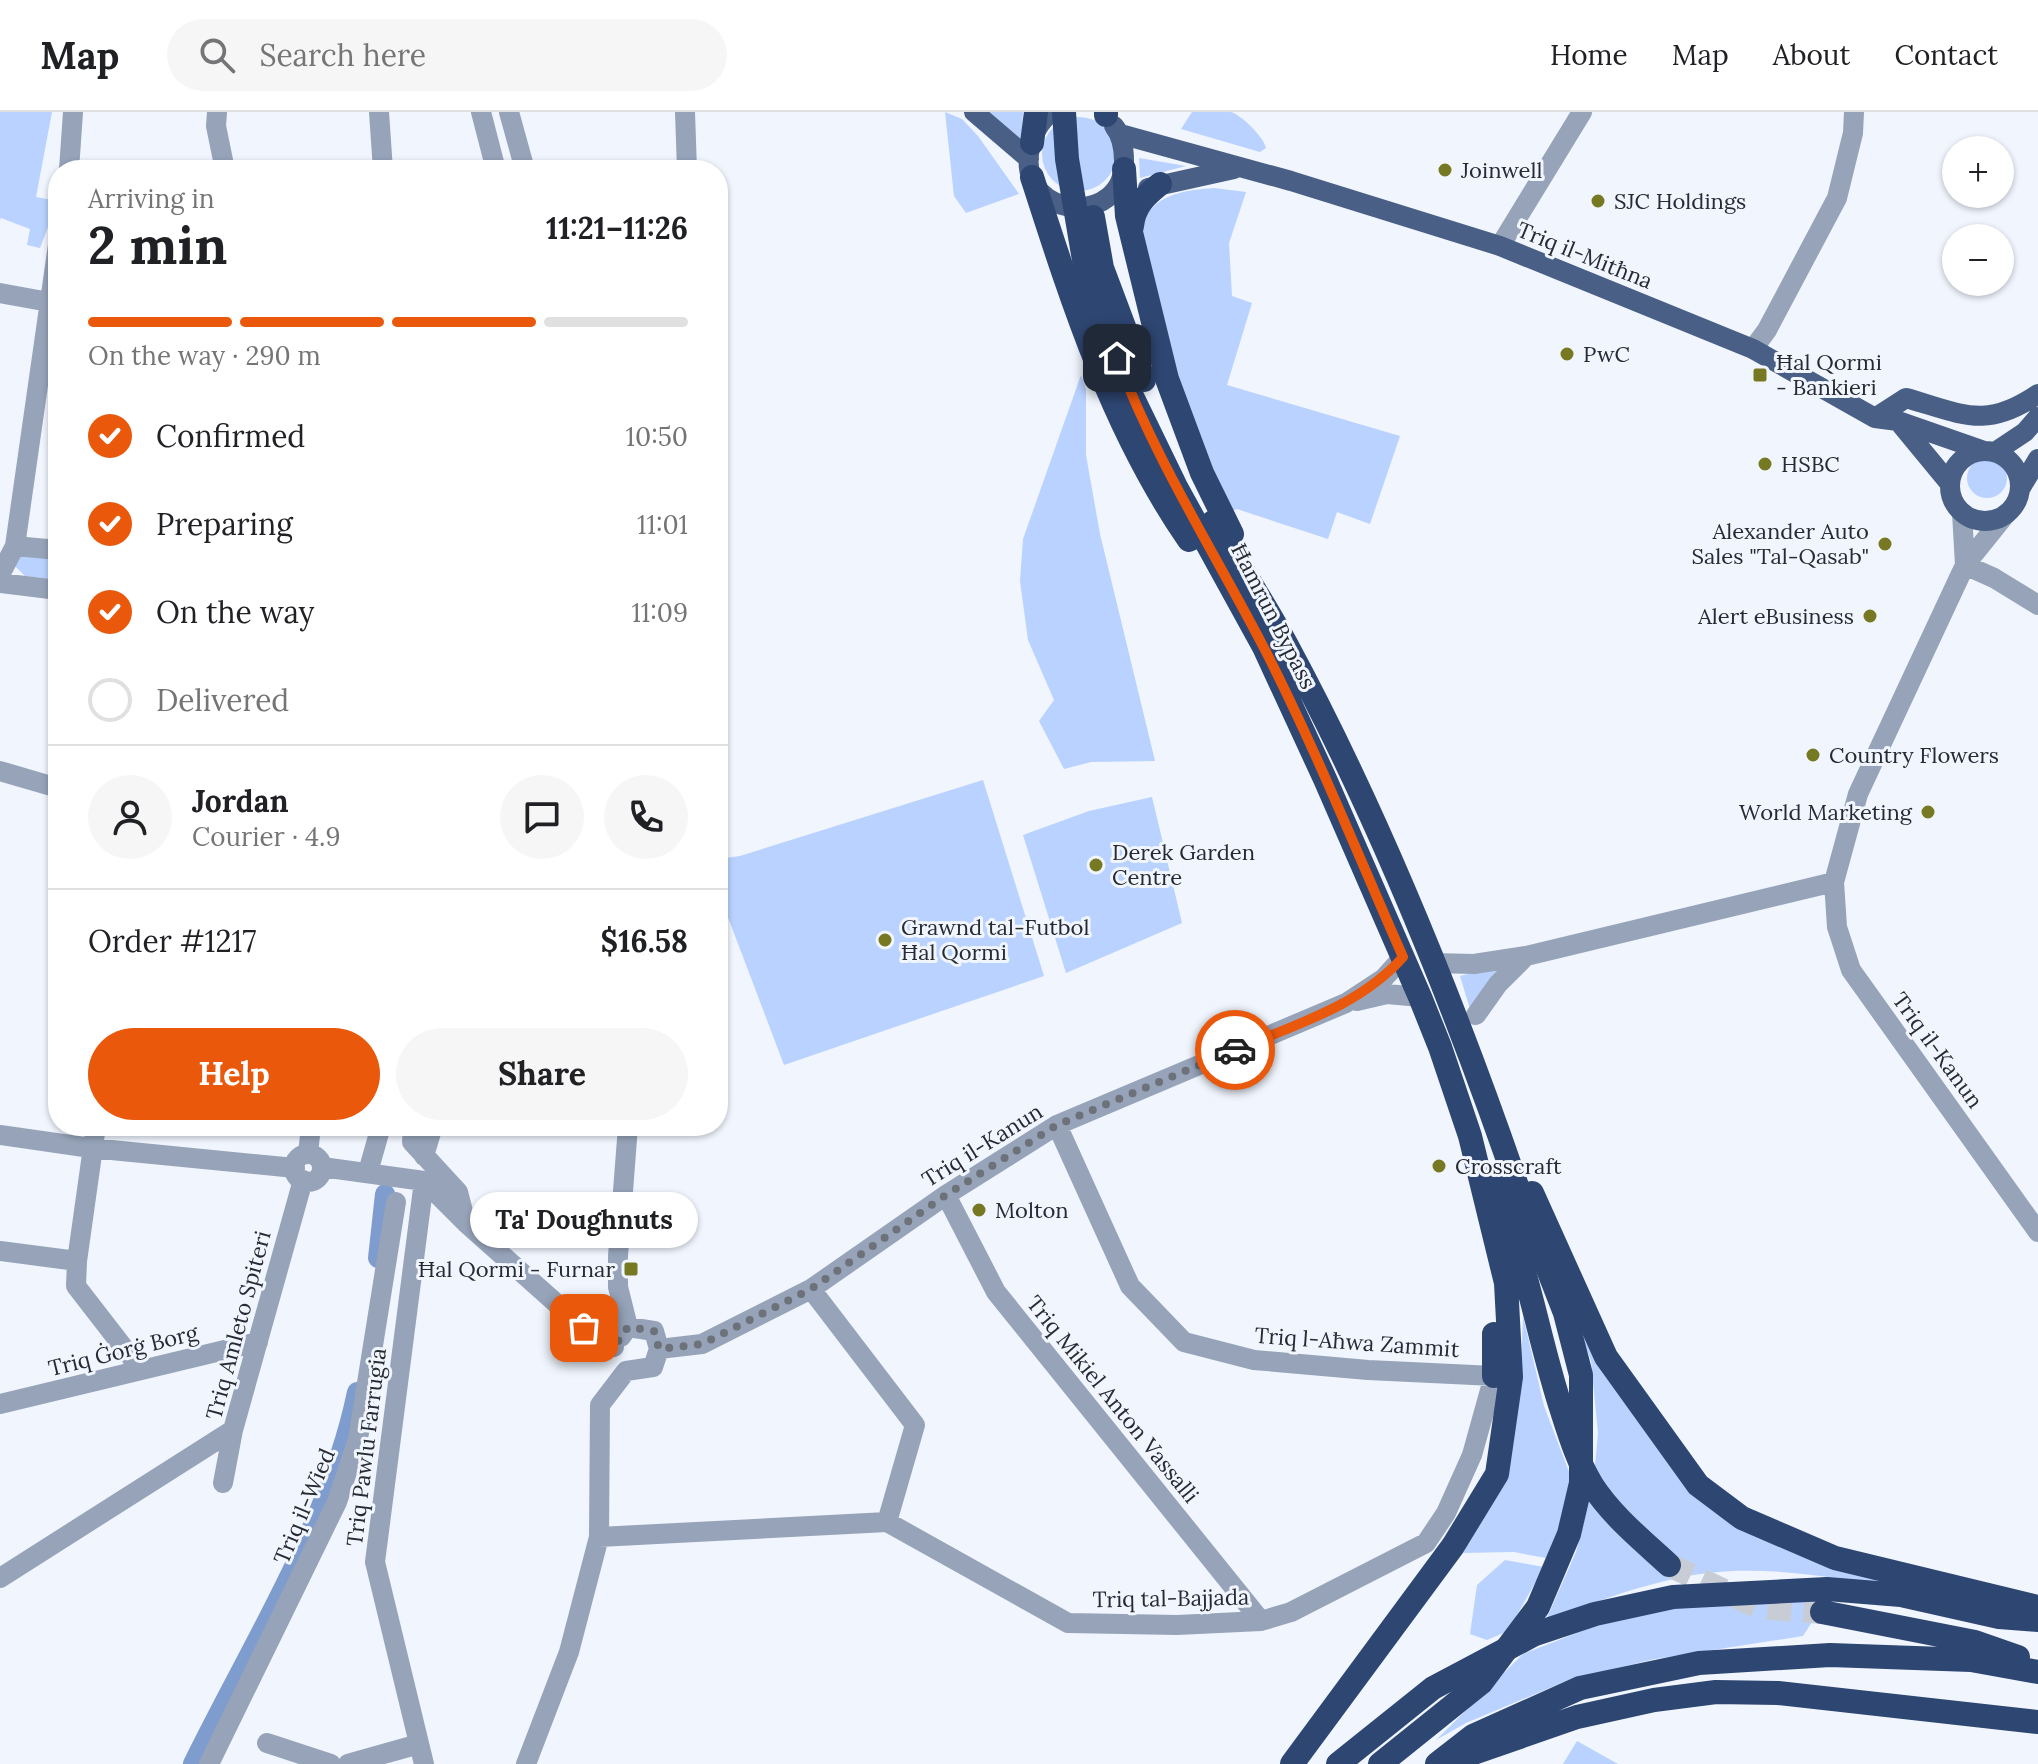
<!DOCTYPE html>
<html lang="en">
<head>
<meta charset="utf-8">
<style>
	:root { --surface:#fff; --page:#f6f6f6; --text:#202124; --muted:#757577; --line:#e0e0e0; --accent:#ea580c }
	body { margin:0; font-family:Lora,serif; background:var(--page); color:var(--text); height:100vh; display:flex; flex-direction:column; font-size:30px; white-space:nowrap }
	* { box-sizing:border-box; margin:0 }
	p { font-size:26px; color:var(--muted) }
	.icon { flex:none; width:44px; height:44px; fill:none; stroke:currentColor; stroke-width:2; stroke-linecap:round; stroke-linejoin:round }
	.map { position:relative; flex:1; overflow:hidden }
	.sheet { position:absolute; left:48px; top:48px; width:680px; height:976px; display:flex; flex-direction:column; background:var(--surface); border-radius:32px; box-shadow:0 2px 6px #0004 }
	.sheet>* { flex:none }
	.fabs { position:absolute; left:1942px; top:24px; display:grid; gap:16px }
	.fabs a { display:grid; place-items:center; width:72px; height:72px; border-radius:50%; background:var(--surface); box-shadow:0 2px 6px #0004; font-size:40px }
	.pin { position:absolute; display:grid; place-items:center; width:68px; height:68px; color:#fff; margin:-34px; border-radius:16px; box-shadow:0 4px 12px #0006 }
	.courier { position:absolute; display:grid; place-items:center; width:80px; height:80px; margin:-40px; border:6px solid #ea580c; border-radius:50%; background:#fff; color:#222; box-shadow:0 2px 10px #0007 }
	.bubble { position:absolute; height:56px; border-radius:28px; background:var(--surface); box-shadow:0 2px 6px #0004; font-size:26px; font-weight:700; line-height:56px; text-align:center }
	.headline em { font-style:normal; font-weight:700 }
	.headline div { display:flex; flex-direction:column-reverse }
	.headline { display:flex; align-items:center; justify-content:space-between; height:136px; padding:0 40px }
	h1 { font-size:52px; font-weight:700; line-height:60px }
	.bar { display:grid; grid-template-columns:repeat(4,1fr); gap:12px 8px; align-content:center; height:96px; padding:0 40px }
	.bar i { height:10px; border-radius:6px; background:var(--line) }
	.bar .current { background:var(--accent) }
	.bar p { grid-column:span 4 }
	.line { display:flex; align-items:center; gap:20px; padding:0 40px; border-top:2px solid var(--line) }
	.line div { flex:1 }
	.round { display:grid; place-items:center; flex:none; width:84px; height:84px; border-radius:42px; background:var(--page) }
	ol { padding:0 40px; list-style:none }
	li { display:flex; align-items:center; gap:24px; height:88px }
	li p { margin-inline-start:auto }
	li .icon { padding:8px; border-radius:50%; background:var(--accent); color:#fff; stroke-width:4 }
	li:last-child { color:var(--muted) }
	li i { width:44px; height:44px; border:4px solid var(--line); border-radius:50% }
	.primary-button { display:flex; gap:16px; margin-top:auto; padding:16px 40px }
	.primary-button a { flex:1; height:92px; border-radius:48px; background:var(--accent); color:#fff; font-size:32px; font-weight:700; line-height:92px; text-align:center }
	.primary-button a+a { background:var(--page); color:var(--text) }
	header { display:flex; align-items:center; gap:48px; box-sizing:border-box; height:112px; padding:0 40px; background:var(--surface); border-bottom:2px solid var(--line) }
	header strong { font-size:38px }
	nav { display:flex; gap:44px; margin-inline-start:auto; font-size:28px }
	.search { width:560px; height:72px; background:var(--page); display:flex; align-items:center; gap:20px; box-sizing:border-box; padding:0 28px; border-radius:44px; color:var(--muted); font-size:30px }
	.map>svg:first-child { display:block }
	.green { fill:#b9d2ff }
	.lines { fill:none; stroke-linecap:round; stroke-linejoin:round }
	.canal { stroke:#7f9cce; stroke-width:20 }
	.highway-tunnel { stroke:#c8cdd5; stroke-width:24; stroke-dasharray:24 12; stroke-linecap:butt }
	.minor { stroke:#96a3b9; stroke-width:20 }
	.major { stroke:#495f86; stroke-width:20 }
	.highway { stroke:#2e4672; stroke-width:24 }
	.highway-bridge { stroke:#2e4672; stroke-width:24 }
	.done { stroke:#6d727a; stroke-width:8; stroke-dasharray:0 14.4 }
	.route { stroke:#ea580c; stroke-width:10 }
	.poi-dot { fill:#767921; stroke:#f0f5fe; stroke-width:3 }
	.labels { text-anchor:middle; stroke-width:6; stroke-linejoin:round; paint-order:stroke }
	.poi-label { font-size:22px; fill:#262b33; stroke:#f0f5fe; text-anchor:start }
	.street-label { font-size:22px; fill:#262b33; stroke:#f0f5fe }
</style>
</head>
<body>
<header>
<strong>Map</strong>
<div class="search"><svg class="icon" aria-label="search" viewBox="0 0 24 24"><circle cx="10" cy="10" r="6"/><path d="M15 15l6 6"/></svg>Search here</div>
<nav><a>Home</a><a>Map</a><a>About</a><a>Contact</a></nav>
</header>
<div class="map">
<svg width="2038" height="1652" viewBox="0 0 2038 1652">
	<rect width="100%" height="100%" fill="#f0f5fe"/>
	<path class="green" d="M0 0H52L36 85 58 89 40 136 27 133 30 117 1 106 0 108Z
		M945 0 962 7 978 24 1019 82 966 101 954 84Z
		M987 0H1023L1021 27Z
		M1192 0C1204 0 1220 0 1231 0 1242 3 1265 27 1266 36L1260 40 1181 17Z
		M1042 42a37 37 0 1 1 74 0a37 37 0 1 1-74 0Z
		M1139 46 1186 54 1140 66Z
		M1214 76 1246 80 1229 131 1232 184 1252 191 1227 273 1400 324 1370 412 1337 400 1328 427 1237 397 1227 401 1196 332 1141 137C1142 129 1141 118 1143 111 1154 81 1188 78 1214 76Z
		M1081 263 1086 277V343L1100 422 1155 649 1091 650 1064 657 1039 609 1054 588 1028 528 1020 469 1023 427Z
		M1967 366a20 20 0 1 1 40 0a20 20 0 1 1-40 0Z
		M20 443 58 446V468L25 464 14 453Z
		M983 668 1044 864 784 953 718 779V747L740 744Z
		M1152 685 1182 811 1066 861 1023 723 1089 699Z
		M1501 853 1470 897 1460 864Z
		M1549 1132 1681 1367 1893 1469 1895 1476C1822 1463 1743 1449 1669 1468 1627 1478 1586 1493 1546 1508L1576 1440 1593 1374 1598 1321 1591 1249Z
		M1523 1204 1544 1294 1571 1365 1564 1403 1546 1446 1514 1440 1461 1441 1521 1258Z
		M1505 1448 1544 1455 1508 1519 1487 1528 1470 1522 1477 1473Z
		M1826 1488 1803 1524 1655 1547 1571 1567 1466 1611 1436 1628 1523 1542 1595 1514 1673 1496Z
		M1577 1629 1618 1652H1563Z"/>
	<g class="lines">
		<path class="canal" d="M378 1146 385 1082
			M193 1652C250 1535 331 1408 357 1280"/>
		<path class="highway-tunnel" d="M1669 1453 1758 1495 1822 1500"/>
		<path class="minor" d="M217 0 216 14 225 58
			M379 0 383 58
			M481 0 496 58
			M509 0 525 58
			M685 0 687 58
			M69 58 73 0
			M1500 134 1582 0
			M0 181 49 190
			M1753 237 1767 218 1837 86 1853 21 1854 0
			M1962 401 1965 453
			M2006 402 1965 453 1858 682 1834 770 1837 815 1851 858 2038 1120
			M15 434 58 438
			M1965 453 1994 466 2038 493
			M0 463 15 434 58 133
			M0 471 58 478
			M0 659 58 676
			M1433 851 1474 852 1526 844 1834 770
			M1357 889 1387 882 1420 885
			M1476 903 1498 872 1526 844
			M96 1014 77 1149 76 1174 141 1258
			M413 1014 412 1030 458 1080 465 1107
			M0 1023 91 1036 295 1056
			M308 1042 311 1014
			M294 1056a14 14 0 1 1 28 0a14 14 0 1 1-28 0Z
			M424 1044 433 1014
			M322 1055 424 1069 466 1111 584 1216 614 1235
			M368 1060 381 1014
			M946 1083 996 1180 1261 1509
			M0 1139 77 1149
			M811 1177 915 1313 887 1410
			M621 1225 628 1215 618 1175V1144L628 1014
			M659 1237 702 1232 811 1177 946 1083 1057 1013 1346 891 1384 866 1403 845
			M0 1292 258 1230
			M223 1371 233 1318 303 1068
			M599 1425 887 1410 1068 1511 1177 1513 1261 1509 1291 1500 1426 1431 1446 1401 1472 1343 1494 1264 1368 1258 1254 1248 1184 1230 1130 1174 1057 1013
			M0 1466 233 1318
			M267 1631 331 1652
			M209 1652 337 1390 358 1327 396 1090
			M348 1652 419 1632
			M424 1652 375 1450 424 1069
			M526 1652 569 1540 599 1425 600 1293 626 1259 653 1255 659 1237 654 1219 628 1215"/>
		<path class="major" d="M974 0 1029 47
			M1052 0C1039 9 1031 25 1029 42 1021 108 1125 115 1124 49 1124 36 1122 24 1114 14
			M1120 22 1291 69 1500 134 1753 237 1875 306 1898 309 1984 339
			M1148 76 1234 57
			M1875 306 1906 286C1963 302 1985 318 2038 282
			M1898 309 1950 372
			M1950 374a35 35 0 1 1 70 0a35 35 0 1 1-70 0Z
			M1995 340 2025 320 2038 305
			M2020 377 2038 347"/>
		<path class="highway" d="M1106 0V3
			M1032 31 1036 0
			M1124 57 1127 104 1167 267 1202 361 1232 422
			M1032 65C1073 192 1113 318 1189 428
			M1132 114C1134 94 1145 84 1160 72
			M1127 274 1176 375 1264 535 1325 667 1420 885 1440 935 1470 1024 1506 1171 1511 1265 1497 1362 1453 1434 1292 1652
			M1213 410C1237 450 1263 489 1285 530 1383 711 1462 911 1528 1106
			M1492 1070C1526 1141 1537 1224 1562 1299 1570 1324 1578 1350 1592 1373 1612 1404 1642 1428 1669 1453
			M1532 1081 1606 1245 1698 1373 1742 1406 1835 1446 2038 1495
			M1494 1222V1264
			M1822 1500 1975 1530 2018 1545
			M1459 1646 1577 1605 1654 1588 1716 1580 1778 1581 2038 1610
			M1338 1652 1433 1576 1535 1522 1595 1502 1673 1485 1827 1477 1901 1483 1999 1505 2038 1508
			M1437 1652 1473 1624 1580 1576 1699 1551 1830 1543 1971 1548 2038 1560"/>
		<path class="highway-bridge" d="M1064 0 1067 47 1086 160 1127 274
			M1093 105 1102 156 1144 268
			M1380 1652 1481 1571 1538 1495 1569 1422 1581 1371V1263L1565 1201 1528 1106"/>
	</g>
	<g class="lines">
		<path class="done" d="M584 1216 614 1235 628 1215 654 1219 659 1237 702 1232 811 1177 946 1083 1057 1013 1235 938"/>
		<path class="route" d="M1117 246C1155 347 1213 438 1263 534 1315 635 1357 741 1403 845 1360 894 1294 913 1235 938"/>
	</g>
	<g class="poi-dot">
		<circle cx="1445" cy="58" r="8"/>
		<circle cx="1598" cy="89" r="8"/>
		<circle cx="1567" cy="242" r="8"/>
		<rect x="1752" y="255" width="16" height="16" rx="4"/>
		<circle cx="1765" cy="352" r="8"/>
		<circle cx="1885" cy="432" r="8"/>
		<circle cx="1870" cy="504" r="8"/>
		<circle cx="1813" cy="643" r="8"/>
		<circle cx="1928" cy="700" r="8"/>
		<circle cx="1096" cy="753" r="8"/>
		<circle cx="885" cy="828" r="8"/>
		<circle cx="1439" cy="1054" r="8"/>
		<circle cx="979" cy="1098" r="8"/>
		<rect x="623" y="1149" width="16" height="16" rx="4"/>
	</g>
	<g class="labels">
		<g class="poi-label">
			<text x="1461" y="66">Joinwell</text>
			<text x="1614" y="97">SJC Holdings</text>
			<text x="1583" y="250">PwC</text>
			<text x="1776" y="258">Ħal Qormi<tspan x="1776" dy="25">- Bankieri</tspan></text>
			<text x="1781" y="360">HSBC</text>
			<text x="1869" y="427" text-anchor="end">Alexander Auto<tspan x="1869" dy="25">Sales "Tal-Qasab"</tspan></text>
			<text x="1854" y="512" text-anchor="end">Alert eBusiness</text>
			<text x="1829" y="651">Country Flowers</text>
			<text x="1912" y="708" text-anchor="end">World Marketing</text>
			<text x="1112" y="748">Derek Garden<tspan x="1112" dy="25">Centre</tspan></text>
			<text x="901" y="823">Grawnd tal-Futbol<tspan x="901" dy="25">Ħal Qormi</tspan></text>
			<text x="1455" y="1062">Crosscraft</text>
			<text x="995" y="1106">Molton</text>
			<text x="615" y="1165" text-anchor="end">Ħal Qormi - Furnar</text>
		</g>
		<g class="street-label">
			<text transform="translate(1585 143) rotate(22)" y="8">Triq il-Mitħna</text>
			<text transform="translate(1274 504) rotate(63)" y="8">Ħamrun Bypass</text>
			<text transform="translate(1938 938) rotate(54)" y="8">Triq il-Kanun</text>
			<text transform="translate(982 1033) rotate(-32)" y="8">Triq il-Kanun</text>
			<text transform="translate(238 1213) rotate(-75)" y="8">Triq Amleto Spiteri</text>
			<text transform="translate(1357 1230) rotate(4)" y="8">Triq l-Aħwa Zammit</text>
			<text transform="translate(123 1238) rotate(-14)" y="8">Triq Ġorġ Borg</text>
			<text transform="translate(1113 1287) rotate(51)" y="8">Triq Mikiel Anton Vassalli</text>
			<text transform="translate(366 1335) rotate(-83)" y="8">Triq Pawlu Farrugia</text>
			<text transform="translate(304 1394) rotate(-67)" y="8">Triq il-Wied</text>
			<text transform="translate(1171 1486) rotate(-1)" y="8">Triq tal-Bajjada</text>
		</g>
	</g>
</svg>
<div class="fabs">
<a>+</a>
<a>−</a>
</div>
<div class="pin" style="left:584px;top:1216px;background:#ea580c"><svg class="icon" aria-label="bag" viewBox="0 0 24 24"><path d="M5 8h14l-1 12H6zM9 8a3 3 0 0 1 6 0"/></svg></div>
<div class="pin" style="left:1117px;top:246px;background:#1f2937"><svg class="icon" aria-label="home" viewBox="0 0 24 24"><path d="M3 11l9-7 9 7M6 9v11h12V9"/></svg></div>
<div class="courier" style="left:1235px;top:938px"><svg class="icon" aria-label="car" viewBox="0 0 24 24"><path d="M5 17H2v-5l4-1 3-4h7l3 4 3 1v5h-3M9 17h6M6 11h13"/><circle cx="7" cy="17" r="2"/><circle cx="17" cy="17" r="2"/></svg></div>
<div class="bubble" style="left:470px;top:1080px;width:228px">Ta' Doughnuts</div>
<section class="sheet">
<div class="headline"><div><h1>2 min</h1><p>Arriving in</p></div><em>11:21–11:26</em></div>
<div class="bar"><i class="current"></i><i class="current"></i><i class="current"></i><i></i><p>On the way · 290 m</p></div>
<ol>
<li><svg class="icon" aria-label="check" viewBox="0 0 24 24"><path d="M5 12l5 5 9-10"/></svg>Confirmed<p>10:50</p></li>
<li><svg class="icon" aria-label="check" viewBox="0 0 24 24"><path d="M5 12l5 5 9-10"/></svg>Preparing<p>11:01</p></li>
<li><svg class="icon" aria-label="check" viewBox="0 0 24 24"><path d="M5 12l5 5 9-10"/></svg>On the way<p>11:09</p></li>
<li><i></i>Delivered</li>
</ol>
<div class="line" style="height:144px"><a class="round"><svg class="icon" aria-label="person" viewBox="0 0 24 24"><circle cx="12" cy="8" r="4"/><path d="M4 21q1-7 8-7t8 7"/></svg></a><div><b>Jordan</b><p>Courier · 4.9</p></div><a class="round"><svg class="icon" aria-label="chat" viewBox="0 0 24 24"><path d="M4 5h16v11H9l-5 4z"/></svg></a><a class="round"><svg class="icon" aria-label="phone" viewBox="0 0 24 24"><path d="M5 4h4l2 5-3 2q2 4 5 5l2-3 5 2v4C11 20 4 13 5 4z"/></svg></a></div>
<div class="line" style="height:104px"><div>Order #1217</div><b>$16.58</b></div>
<div class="primary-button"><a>Help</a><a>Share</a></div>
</section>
</div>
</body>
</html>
